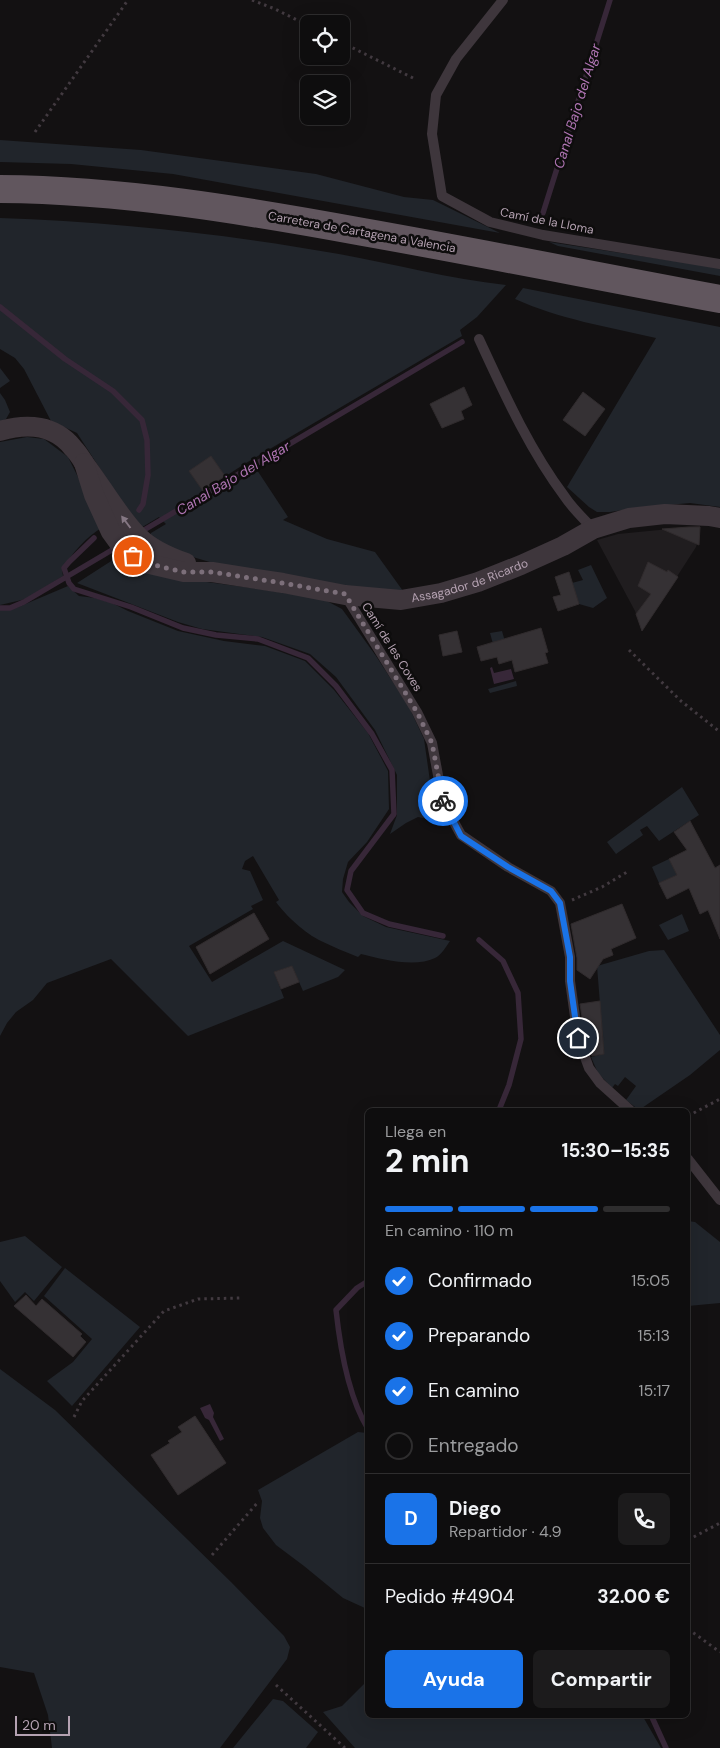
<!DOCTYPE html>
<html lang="es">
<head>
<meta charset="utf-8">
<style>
	:root { --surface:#0e0d0e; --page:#1c1b1c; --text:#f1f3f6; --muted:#9b9c9e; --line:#2e2d2e; --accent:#1a73e8 }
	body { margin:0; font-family:"DM Sans",sans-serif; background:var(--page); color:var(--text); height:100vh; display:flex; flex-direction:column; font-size:19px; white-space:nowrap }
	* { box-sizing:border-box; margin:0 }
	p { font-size:16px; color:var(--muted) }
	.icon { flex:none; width:28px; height:28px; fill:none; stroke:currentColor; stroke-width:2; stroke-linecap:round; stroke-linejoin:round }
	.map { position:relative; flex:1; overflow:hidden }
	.panel { position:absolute; left:365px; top:1108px; width:325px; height:610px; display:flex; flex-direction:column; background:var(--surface); border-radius:8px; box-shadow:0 5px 20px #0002,0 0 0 1px var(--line) }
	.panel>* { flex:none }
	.tools { position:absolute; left:300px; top:15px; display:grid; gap:10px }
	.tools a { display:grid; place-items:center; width:50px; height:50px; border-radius:8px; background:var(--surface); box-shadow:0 5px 20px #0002,0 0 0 1px var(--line); font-size:25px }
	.scale { position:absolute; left:15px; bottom:12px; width:55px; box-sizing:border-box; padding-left:5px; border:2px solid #b5a2b2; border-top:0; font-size:14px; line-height:18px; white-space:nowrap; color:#b5a2b2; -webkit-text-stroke:4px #0e0d0d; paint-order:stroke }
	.pin { position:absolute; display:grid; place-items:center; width:42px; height:42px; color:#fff; margin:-21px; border:2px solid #fff; border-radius:50%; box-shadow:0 1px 5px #0007 }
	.courier { position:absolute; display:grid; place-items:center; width:50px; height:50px; margin:-25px; border:4px solid #1a73e8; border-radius:50%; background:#fff; color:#222; box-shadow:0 1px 6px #0007 }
	.headline em { font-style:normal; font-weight:700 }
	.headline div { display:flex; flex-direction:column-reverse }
	.headline { display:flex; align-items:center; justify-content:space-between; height:85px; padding:0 20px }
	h1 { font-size:32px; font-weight:700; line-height:38px }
	.bar { display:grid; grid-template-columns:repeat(4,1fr); gap:8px 5px; align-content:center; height:60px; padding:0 20px }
	.bar i { height:6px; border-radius:4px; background:var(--line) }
	.bar .on { background:var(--accent) }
	.bar p { grid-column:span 4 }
	.line { display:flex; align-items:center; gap:12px; padding:0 20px; border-top:1px solid var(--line) }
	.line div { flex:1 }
	.round { display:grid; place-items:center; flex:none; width:52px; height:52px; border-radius:8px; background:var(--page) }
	ol { padding:0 20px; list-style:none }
	li { display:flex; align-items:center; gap:15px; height:55px }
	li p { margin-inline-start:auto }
	li .icon { padding:5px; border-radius:50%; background:var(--accent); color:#fff; stroke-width:4 }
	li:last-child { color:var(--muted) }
	li i { width:28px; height:28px; border:2px solid var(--line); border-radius:50% }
	.button { display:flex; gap:10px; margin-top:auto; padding:10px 20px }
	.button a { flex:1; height:58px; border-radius:8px; background:var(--accent); color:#fff; font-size:20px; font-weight:700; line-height:58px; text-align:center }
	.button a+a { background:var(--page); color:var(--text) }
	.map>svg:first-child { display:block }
	.built { fill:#201d1f }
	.green { fill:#21252b }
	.water { fill:#372738 }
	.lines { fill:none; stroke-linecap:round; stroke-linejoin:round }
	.stream { stroke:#372738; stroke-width:5.5 }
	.building { fill:#353134; stroke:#302b2d }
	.path { stroke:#423a40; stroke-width:3; stroke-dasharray:2.5 4; stroke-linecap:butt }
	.service { stroke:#3e363c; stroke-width:10 }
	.minor { stroke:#3e363c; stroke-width:20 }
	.trunk { stroke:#61565e; stroke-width:28 }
	.oneway { fill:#857783 }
	.done { stroke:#7c6f7a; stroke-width:5; stroke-dasharray:0 9 }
	.route { stroke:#1a73e8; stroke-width:6 }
	.labels { text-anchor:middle; stroke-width:5; stroke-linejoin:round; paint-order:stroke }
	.street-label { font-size:12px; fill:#b5a2b2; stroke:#0e0d0d }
	.water-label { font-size:14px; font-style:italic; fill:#b075b4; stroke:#0e0d0d }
</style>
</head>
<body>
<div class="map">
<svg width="720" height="1748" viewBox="0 0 720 1748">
	<rect width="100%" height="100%" fill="#131112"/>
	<path class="built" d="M700 526 699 537 696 547 642 631 635 611 597 540 618 534Z"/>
	<path class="green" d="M0 140 141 150 316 174 404 197 433 200 500 233 173 174 71 164 0 162Z
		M0 218C113 222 227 234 339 254 394 264 450 279 506 285L477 317 460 330 462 336 246 463 201 492 208 497 219 493 257 470 288 517 283 520 327 539 375 552 403 591 343 586 213 563 176 552 150 538 151 533 166 524 159 517 139 529 77 433 51 421 24 369 15 358 0 349Z
		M549 242 720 268V276L558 246Z
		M523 288 720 327V507L690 503 636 508 610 512H597L589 507 567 487 656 338C608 327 559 319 515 299Z
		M0 368 10 381 0 388Z
		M0 393 5 400 10 412 6 419 0 422Z
		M27 437 44 439 68 457 103 527C86 537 72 553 62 570L63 576 26 599 0 605V442Z
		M119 556 161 576 259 589 323 599 342 609 376 656 409 707 424 739 432 795 433 820 418 817 406 823 390 834 397 815V775L375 730 336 677 310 654 262 637 202 629 178 622 77 583Z
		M591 565 607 598 593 608 579 604 572 583 583 580 578 570Z
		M68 586 79 596 95 598 112 603 128 611 178 631 224 641 265 646 305 661 334 690 368 733 388 771 389 809 367 842 348 862 343 879 342 892 349 902 363 916 386 927 450 941C446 947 441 955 435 958 415 968 381 959 361 954L358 957C346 952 333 947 321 941 306 934 285 915 276 902L279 900 253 856 245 861 242 869 250 871 263 900 251 906 253 909 189 946 212 982 283 941 345 970 338 977 303 991 292 966 274 972 284 998 188 1036 111 959 47 983 33 1000 16 1012 7 1023 0 1036V610L16 608Z
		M502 631 508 652 496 655 490 633Z
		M516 681 517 686 490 693 488 689Z
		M682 787 699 815 659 841 647 826 640 830 643 835 616 854 607 842Z
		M669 859 677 875 659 883 652 867Z
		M682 914 689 931 668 940 659 925Z
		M664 950 720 1035V1050L690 1075 639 1110 626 1100 636 1086 625 1077 618 1086 615 1084 612 1088 598 1073 591 1057 604 1054 597 966 649 951Z
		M688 1221 695 1222 720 1242V1303L688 1306Z
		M25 1236 62 1267 34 1301 25 1292 15 1302 0 1281V1242Z
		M65 1268 140 1327 72 1406 47 1381 73 1362 92 1339 44 1296Z
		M0 1369 55 1410 231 1582 284 1636 290 1647 287 1659 220 1748H52L48 1715 34 1673 0 1667Z
		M358 1432 367 1433V1609L343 1598 304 1566 276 1545 263 1528 260 1518 262 1501 258 1490Z
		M367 1681 368 1715H642L661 1748H355L323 1712 342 1706Z
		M273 1699 283 1701 318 1732 306 1748H233Z"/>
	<path class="water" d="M492 667 494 673 511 669 514 679 494 684 490 668Z
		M210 1404 214 1413 213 1417 224 1439 220 1441 209 1420 205 1418 200 1408Z"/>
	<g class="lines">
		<path class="stream" d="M543 213 610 0
			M0 307 65 359 113 391 142 420 147 440 148 475 143 504 139 510
			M139 533 462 342
			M94 538 69 562 64 568 69 583 74 589 131 607 183 628 216 635 258 639 308 658 336 686 372 734 392 770 394 814 351 871 347 890 363 913 389 924 443 936
			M0 608H10L24 602 117 547
			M479 940 503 961 518 993 521 1039 509 1085 499 1110
			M368 1281 357 1288 336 1310C340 1347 349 1398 368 1429
			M651 1715 666 1748"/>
	</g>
	<path class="building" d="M464 387 472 405 461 411 464 419 442 428 430 404Z
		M583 392 605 409 585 436 563 420Z
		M211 456 225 476 203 491 189 471Z
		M689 527H700L699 545 662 529Z
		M648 562 667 572 668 570 678 577 642 631 636 614 651 594 638 586Z
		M569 572 579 604 558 611 553 597 561 595 555 577Z
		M541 628 548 652 545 653 548 663 515 672 512 660 499 664 497 657 481 661 477 647Z
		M457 631 462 652 443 656 439 635Z
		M690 821 715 868 720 865V939L708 910 700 914 689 888 667 899 659 883 677 875 669 859 687 850 674 832Z
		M622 904 636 938 611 949 613 955 603 959 590 979 577 970V958L571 924Z
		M254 913 269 939 210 974 196 947Z
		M292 966 299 982 281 989 274 972Z
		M600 1001 604 1054 592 1056 585 1036 580 1004Z
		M26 1295 36 1306 42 1299 82 1334 80 1336 86 1342 73 1357 14 1306Z
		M195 1416 226 1463 178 1495 151 1455 170 1443 168 1441 182 1432 178 1427Z"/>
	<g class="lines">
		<path class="path" d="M252 0 275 9 309 26
			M341 42 413 78
			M35 132 128 0
			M629 650 681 701 720 732
			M572 900 602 887 627 872
			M688 1116 720 1099
			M74 1417 82 1401 164 1311 198 1299 242 1298
			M688 1540 720 1523
			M212 1555 259 1501
			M688 1629 720 1652
			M276 1685 345 1748"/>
		<path class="service" d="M503 0 456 59 436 95 432 134 442 196 490 222 543 235 720 264
			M479 339C504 393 529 449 565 497 573 509 584 519 593 529
			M345 595 417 712 432 743 443 802 461 835 508 867 551 891 560 903 570 957V981L578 1038 589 1068 600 1083 630 1110
			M688 1159 720 1200"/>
		<g class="minor">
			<path d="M0 431C27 423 55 425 73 448 77 452 81 458 84 463 101 485 120 519 139 537 152 550 169 557 186 563"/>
			<path id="s1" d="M84 463 94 495 111 532 124 550 141 562 184 572H212L283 583 345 595 401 600 441 593 478 582 521 565 563 546 593 529 629 518 665 514 709 516 720 518"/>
		</g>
		<path class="trunk" d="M0 189C123 190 243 210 363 232 482 253 601 277 720 299"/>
	</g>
	<defs><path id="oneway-solid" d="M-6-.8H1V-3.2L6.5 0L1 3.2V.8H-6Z" transform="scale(1.25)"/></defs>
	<use class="oneway" href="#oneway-solid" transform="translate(126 522) rotate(-127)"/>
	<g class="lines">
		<path class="done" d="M133 556 141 562 184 572H212L282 583 345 594 417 712 432 743 443 801"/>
		<path class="route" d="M443 801 461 836 508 867 551 891 560 903 570 957V981L578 1038"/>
	</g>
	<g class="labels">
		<g class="street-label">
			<text transform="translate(547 221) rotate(11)" y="4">Camí de la Lloma</text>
			<text transform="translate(362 232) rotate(10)" y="4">Carretera de Cartagena a Valencia</text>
			<text dy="4" stroke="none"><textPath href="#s1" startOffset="452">Assagador de Ricardo</textPath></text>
			<text transform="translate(392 647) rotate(58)" y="4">Camí de les Coves</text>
		</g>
		<g class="water-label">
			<text transform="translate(577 106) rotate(-73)" y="5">Canal Bajo del Algar</text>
			<text transform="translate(233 478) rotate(-31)" y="5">Canal Bajo del Algar</text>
		</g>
	</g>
</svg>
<div class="tools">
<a><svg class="icon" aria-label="locate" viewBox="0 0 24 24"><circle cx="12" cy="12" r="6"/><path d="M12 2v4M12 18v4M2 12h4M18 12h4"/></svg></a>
<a><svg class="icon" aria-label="layers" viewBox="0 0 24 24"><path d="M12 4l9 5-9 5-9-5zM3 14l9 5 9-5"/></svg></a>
</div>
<div class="scale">20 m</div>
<div class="pin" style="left:133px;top:556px;background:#ea580c"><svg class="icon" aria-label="bag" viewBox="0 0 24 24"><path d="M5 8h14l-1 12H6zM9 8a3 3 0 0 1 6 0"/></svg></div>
<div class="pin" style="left:578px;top:1038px;background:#1f2937"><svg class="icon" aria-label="home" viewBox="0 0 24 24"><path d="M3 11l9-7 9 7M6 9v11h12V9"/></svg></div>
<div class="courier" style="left:443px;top:801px"><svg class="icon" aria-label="bike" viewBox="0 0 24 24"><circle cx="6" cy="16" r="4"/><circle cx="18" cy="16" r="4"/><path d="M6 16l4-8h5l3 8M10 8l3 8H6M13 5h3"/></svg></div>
<section class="panel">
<div class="headline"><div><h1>2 min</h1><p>Llega en</p></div><em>15:30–15:35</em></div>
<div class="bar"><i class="on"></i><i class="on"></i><i class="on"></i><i></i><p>En camino · 110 m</p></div>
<ol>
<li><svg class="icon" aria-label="check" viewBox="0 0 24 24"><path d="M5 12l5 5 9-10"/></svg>Confirmado<p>15:05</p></li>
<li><svg class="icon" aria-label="check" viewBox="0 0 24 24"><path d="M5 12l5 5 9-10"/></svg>Preparando<p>15:13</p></li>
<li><svg class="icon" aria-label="check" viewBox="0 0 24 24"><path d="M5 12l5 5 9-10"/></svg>En camino<p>15:17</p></li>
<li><i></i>Entregado</li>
</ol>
<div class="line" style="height:90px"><b class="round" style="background:var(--accent);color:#fff">D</b><div><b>Diego</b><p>Repartidor · 4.9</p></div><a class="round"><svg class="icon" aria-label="phone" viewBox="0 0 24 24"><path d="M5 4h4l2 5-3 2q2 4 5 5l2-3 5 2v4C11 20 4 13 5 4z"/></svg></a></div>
<div class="line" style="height:65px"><div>Pedido #4904</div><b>32.00 €</b></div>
<div class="button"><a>Ayuda</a><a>Compartir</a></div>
</section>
</div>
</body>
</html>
